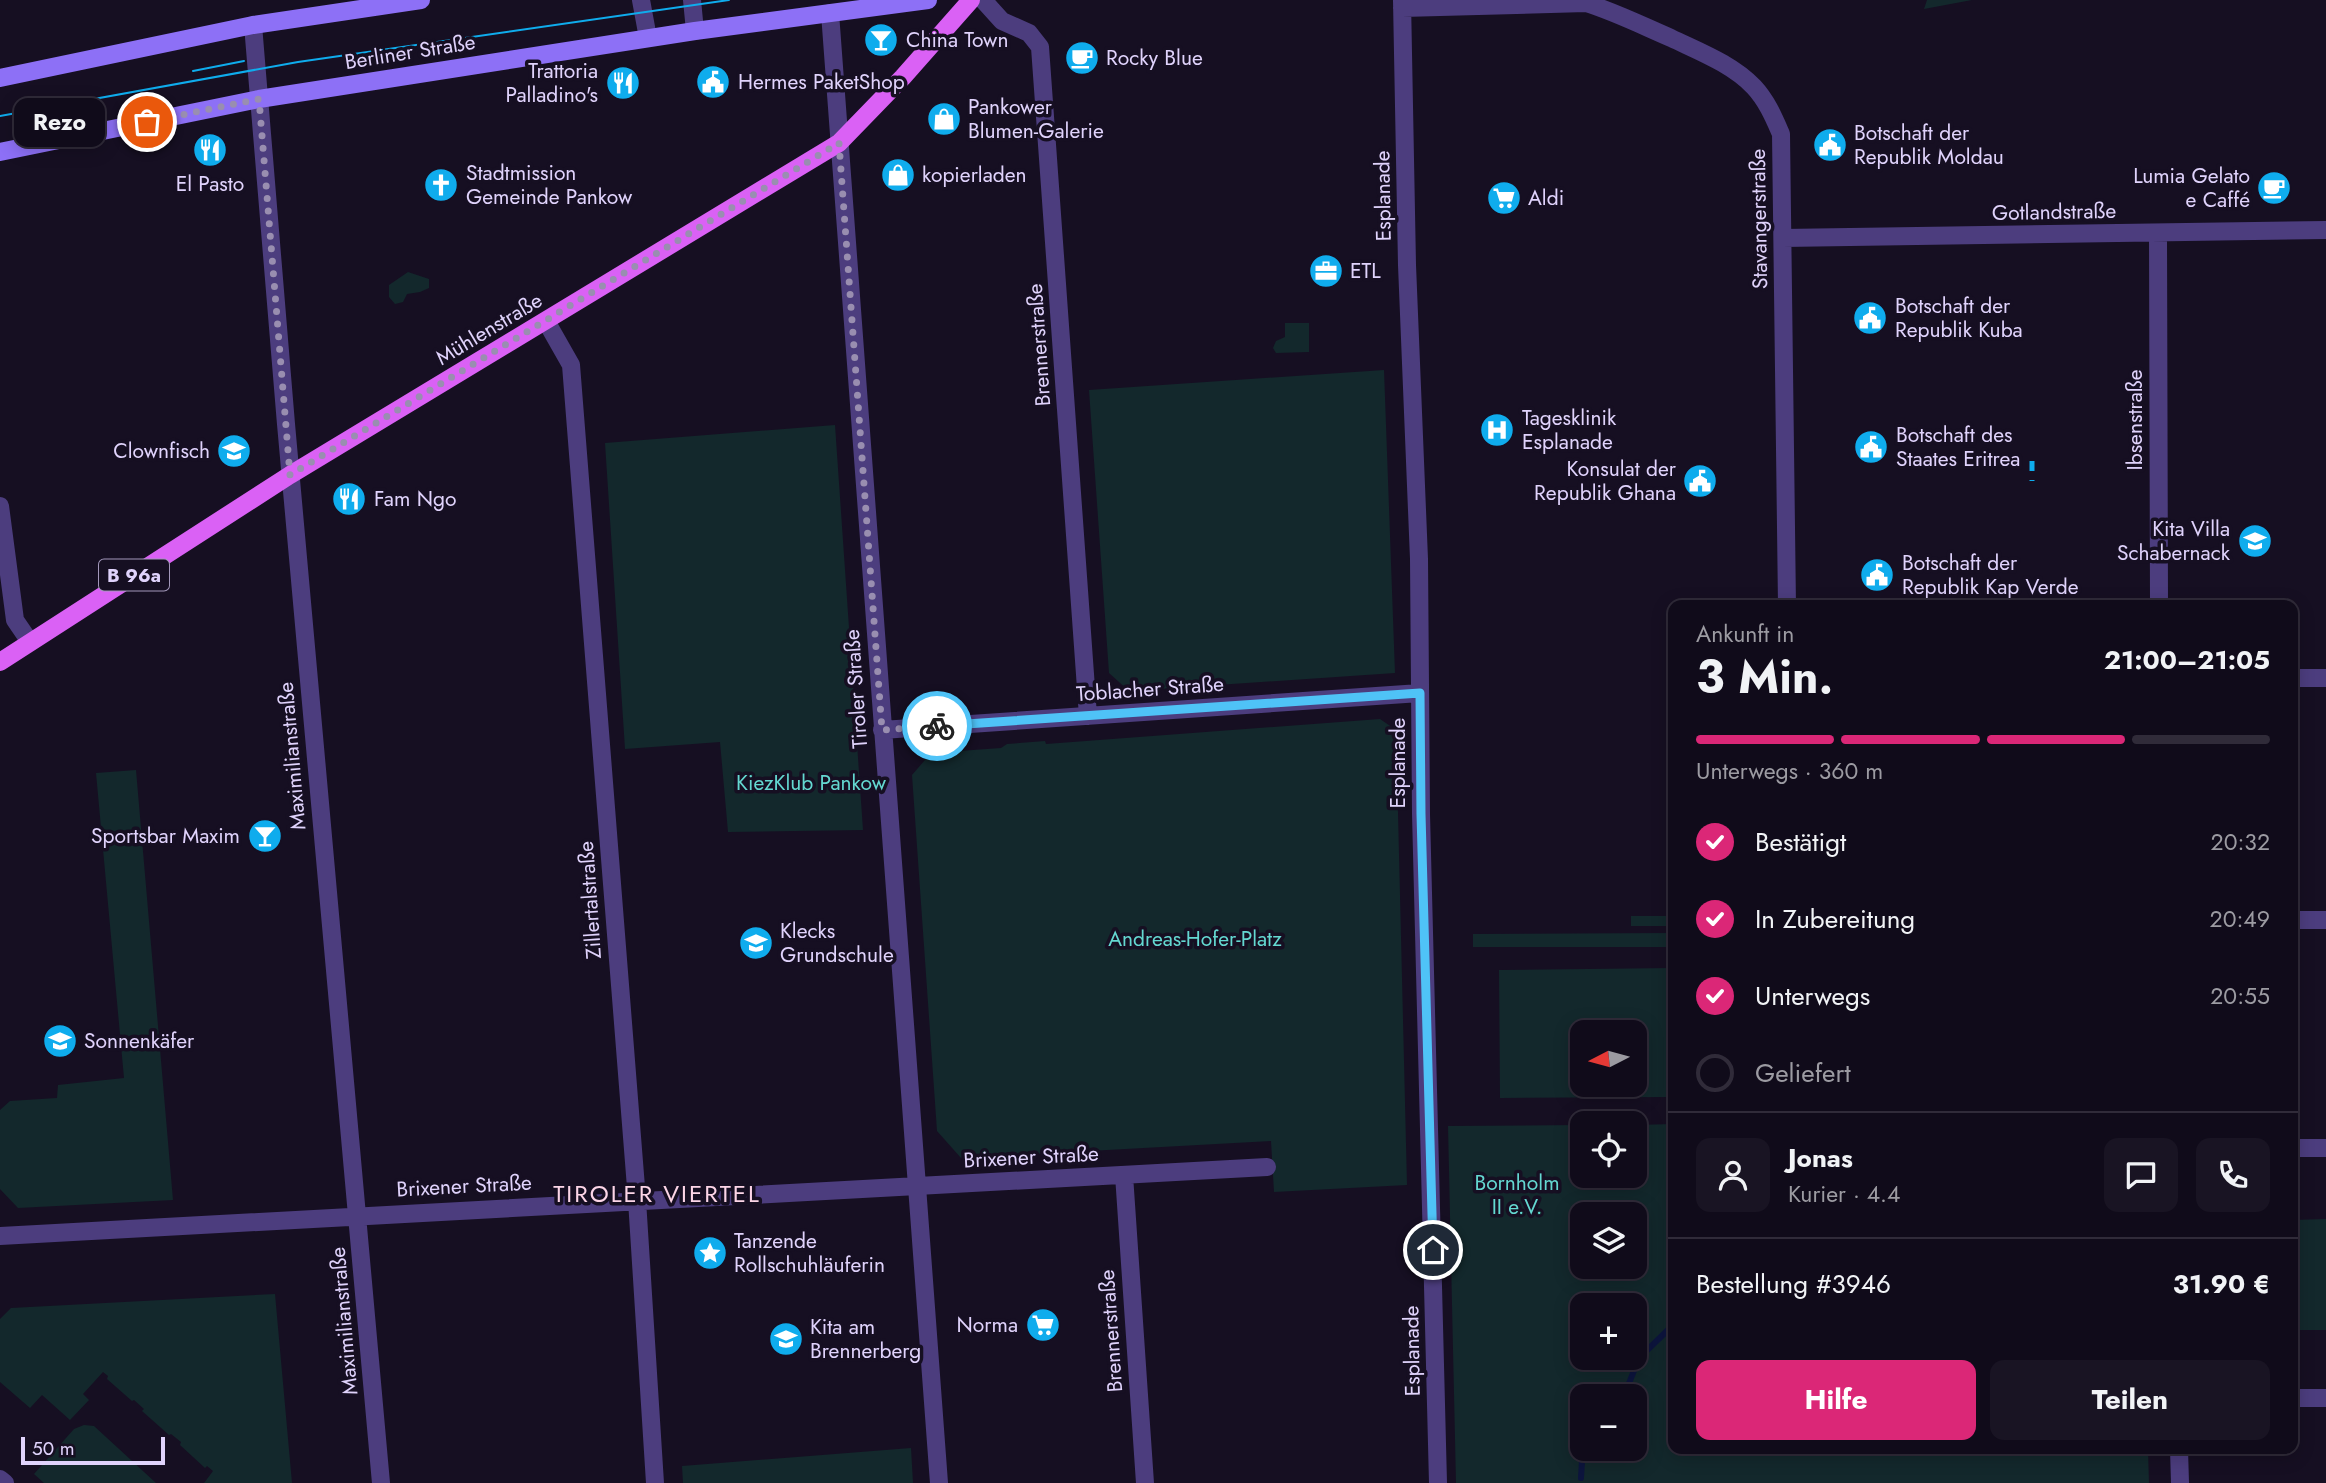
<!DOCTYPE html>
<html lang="de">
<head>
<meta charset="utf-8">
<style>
	:root { --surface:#100b1a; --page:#191423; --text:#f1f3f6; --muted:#9c9ba2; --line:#302b39; --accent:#db2777 }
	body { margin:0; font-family:Jost,sans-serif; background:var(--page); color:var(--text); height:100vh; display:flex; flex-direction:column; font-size:26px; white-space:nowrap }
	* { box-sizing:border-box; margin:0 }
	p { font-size:23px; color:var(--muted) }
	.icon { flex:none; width:38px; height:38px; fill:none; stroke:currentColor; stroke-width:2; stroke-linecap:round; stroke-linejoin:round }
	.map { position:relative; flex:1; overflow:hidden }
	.details { position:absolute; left:1668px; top:600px; width:630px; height:854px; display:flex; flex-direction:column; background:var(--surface); border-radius:14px; box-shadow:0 4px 18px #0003,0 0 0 2px var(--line) }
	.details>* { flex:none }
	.needle { width:46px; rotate:264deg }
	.buttons { position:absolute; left:1570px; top:1020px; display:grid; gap:14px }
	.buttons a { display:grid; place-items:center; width:77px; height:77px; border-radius:14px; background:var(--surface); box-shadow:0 4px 18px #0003,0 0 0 2px var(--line); font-size:35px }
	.scale { position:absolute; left:21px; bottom:18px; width:144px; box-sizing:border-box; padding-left:7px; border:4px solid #e0d3fc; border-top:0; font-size:19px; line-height:24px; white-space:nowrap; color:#e0d3fc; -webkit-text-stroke:5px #160f22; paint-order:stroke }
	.pin { position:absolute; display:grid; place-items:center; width:60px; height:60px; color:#fff; margin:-30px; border:4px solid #fff; border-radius:50%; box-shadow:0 2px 7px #0007 }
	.courier { position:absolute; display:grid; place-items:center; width:70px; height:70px; margin:-35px; border:5px solid #4fc3f7; border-radius:50%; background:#fff; color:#222; box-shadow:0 2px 9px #0007 }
	.bubble { position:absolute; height:49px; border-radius:14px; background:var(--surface); box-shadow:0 4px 18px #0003,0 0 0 2px var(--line); font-size:23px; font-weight:700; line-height:49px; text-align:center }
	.summary em { font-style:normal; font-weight:700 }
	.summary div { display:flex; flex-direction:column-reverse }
	.summary { display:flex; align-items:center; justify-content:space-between; height:119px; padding:0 28px }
	h1 { font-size:46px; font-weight:700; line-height:52px }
	.bar { display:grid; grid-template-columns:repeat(4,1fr); gap:10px 7px; align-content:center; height:84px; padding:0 28px }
	.bar i { height:9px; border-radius:5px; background:var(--line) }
	.bar .selected { background:var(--accent) }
	.bar p { grid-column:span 4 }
	.line { display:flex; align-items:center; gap:18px; padding:0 28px; border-top:2px solid var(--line) }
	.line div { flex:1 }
	.round { display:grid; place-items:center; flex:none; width:74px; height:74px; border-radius:14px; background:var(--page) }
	ol { padding:0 28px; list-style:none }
	li { display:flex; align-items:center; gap:21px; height:77px }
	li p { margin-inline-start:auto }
	li .icon { padding:7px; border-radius:50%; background:var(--accent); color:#fff; stroke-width:4 }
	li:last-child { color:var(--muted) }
	li i { width:38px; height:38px; border:4px solid var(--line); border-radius:50% }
	.action { display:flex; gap:14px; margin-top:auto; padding:14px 28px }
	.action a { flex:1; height:80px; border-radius:14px; background:var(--accent); color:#fff; font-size:28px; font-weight:700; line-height:80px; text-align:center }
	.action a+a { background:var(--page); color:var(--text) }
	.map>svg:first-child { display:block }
	.green { fill:#13282c; fill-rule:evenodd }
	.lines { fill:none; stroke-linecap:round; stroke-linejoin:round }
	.stream { stroke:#0d153e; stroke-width:6 }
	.minor { stroke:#4c3d7e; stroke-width:18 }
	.tertiary { stroke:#4c3d7e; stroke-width:18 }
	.secondary { stroke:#8d70f6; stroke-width:18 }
	.primary { stroke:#da61f5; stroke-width:18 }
	.tram { stroke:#0faced; stroke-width:2 }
	.rail { stroke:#0faced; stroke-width:5; stroke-dasharray:10 9; stroke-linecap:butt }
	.done { stroke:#998eb0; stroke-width:7; stroke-dasharray:0 12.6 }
	.route { stroke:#4fc3f7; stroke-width:9 }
	.labels { text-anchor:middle; stroke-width:7; stroke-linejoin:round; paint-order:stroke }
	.shield { fill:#160f22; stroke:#a398bb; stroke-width:2 }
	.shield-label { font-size:19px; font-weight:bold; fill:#e0d3fc }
	.poi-label { font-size:21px; fill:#e0d3fc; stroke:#160f22; text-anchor:start }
	.street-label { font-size:21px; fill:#e0d3fc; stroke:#160f22 }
	.park-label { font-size:21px; fill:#64d8d1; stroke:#160f22 }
	.quarter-label { font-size:24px; letter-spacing:2px; fill:#fcd5e7; stroke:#160f22 }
</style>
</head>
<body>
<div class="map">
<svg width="2326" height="1483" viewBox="0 0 2326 1483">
	<rect width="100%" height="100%" fill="#160f22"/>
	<path class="green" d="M1927 0H1972L1924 9Z
		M408 272 429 279V288L420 292 407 294 403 302 395 304 389 297V285Z
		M1285 323H1309V352L1276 353 1273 348 1276 341 1285 337Z
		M1384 370 1395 673 1129 691 1109 673 1089 390Z
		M835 425 863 830 728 832 720 742 625 749 605 443Z
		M1380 719 1396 730 1407 1185 1274 1192 1271 1141 961 1158 937 1131 912 775 931 753 1001 748 1007 744 1045 741 1046 744Z
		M136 770 173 1200 18 1208 0 1189V1110L10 1101 57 1098 58 1085 124 1078 96 773Z
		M1631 916H1673V926H1631Z
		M1673 933V947H1473V934Z
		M1673 968V1097L1500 1098 1499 970ZM1582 1032H1634V1085H1582Z
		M1673 1124V1449H2148L2149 1483H1456L1448 1126 1582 1125V1176H1634L1635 1125ZM1582 1214H1634V1267H1582ZM1582 1306H1634V1358H1582ZM1582 1396H1634V1449H1582Z
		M2326 1219V1330H2293V1220Z
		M275 1294 292 1483H204L213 1471 207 1466 205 1468 180 1445 181 1442 171 1434 169 1435 142 1411 144 1409 134 1400 132 1401 107 1379 108 1376 103 1372 83 1394 89 1400 70 1420 42 1395 30 1408 0 1382V1319L11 1308Z
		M84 1425 94 1426 156 1483H44L34 1474 74 1429Z
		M911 1448 913 1483H683L682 1466Z"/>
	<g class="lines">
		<path class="stream" d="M1673 1270 1669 1281 1673 1298
			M1624 1396 1639 1358 1669 1329 1673 1308
			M1581 1478 1582 1461 1591 1449"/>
		<path class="minor" d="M983 0 1002 21 1029 33 1040 47 1088 716
			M1402 0 1407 265 1419 559 1421 814 1438 1483
			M1402 8 1586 3C1615 12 1643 26 1671 38 1700 52 1732 64 1754 87 1767 101 1774 118 1781 134L1787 606
			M830 13 939 1483
			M253 25 286 424 381 1483
			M2158 234 2159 606
			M1783 238 2326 230
			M546 321 571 365 637 1200 655 1483
			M0 506 15 620 30 642
			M2292 678H2326
			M882 730 1420 693
			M2292 920H2326
			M2292 1148H2326
			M1124 1175 1145 1483
			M0 1236 1267 1167
			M2292 1398H2326
			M2179 1449 2180 1483
			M0 1479 5 1483"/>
		<path class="tertiary" d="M641 0 648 38
			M692 0 695 31"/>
		<path class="secondary" d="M0 78 253 25 421 0
			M0 152 259 99 695 31 928 0"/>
		<path class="primary" d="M0 662 290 475 839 143 903 77 971 0"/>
		<path class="tram" d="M193 71 244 61
			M0 116 298 62 729 0"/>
		<path class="rail" d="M2032 461V481"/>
	</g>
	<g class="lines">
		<path class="done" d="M147 122 259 99 290 475 839 143 882 730 937 726"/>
		<path class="route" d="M937 726 1420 693 1421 814 1433 1250"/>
	</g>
	<defs>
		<g id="bar-disc" transform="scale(1.75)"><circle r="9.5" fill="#0faced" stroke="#160f22"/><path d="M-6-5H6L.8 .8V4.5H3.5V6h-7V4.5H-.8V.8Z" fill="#fff"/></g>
		<g id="cafe-disc" transform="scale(1.75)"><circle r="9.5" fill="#0faced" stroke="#160f22"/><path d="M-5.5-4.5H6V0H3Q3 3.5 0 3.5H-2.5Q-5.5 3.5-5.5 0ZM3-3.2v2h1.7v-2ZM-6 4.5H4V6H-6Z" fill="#fff"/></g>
		<g id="civic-disc" transform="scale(1.75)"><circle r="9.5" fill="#0faced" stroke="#160f22"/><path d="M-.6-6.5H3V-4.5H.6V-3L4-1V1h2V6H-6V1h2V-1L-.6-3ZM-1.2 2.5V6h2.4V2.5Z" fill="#fff"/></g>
		<g id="restaurant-disc" transform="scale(1.75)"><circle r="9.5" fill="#0faced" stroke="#160f22"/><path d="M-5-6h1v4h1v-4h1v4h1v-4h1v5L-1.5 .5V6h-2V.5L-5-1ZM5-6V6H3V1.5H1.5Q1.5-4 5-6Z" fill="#fff"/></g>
		<g id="shop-disc" transform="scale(1.75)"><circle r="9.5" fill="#0faced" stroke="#160f22"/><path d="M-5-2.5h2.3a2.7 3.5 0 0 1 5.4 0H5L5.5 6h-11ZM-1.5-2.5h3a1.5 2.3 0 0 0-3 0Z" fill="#fff"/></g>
		<g id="church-disc" transform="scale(1.75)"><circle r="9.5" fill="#0faced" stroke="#160f22"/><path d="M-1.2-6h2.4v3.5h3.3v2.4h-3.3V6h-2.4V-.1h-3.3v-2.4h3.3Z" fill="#fff"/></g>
		<g id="supermarket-disc" transform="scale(1.75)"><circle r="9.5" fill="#0faced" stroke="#160f22"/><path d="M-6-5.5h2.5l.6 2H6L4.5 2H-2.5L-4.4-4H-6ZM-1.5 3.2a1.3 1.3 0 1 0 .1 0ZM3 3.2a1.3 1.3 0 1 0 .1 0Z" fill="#fff"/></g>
		<g id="office-disc" transform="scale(1.75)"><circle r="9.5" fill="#0faced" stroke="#160f22"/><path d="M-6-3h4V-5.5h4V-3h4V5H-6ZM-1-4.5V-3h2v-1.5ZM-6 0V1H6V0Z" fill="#fff"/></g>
		<g id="hospital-disc" transform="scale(1.75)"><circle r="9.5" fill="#0faced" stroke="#160f22"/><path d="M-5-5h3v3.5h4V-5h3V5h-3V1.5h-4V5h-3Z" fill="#fff"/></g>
		<g id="school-disc" transform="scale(1.75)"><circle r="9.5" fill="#0faced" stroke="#160f22"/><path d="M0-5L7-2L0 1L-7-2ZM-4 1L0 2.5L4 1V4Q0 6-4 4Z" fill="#fff"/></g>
		<g id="sight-disc" transform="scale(1.75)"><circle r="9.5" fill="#0faced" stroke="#160f22"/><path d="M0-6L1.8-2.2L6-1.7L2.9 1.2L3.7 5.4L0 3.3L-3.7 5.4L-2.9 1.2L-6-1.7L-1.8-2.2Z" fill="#fff"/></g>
	</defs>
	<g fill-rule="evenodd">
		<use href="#bar-disc" x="881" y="40"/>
		<use href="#cafe-disc" x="1082" y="58"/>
		<use href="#civic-disc" x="713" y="82"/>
		<use href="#restaurant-disc" x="623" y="83"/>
		<use href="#shop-disc" x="944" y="119"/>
		<use href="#civic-disc" x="1830" y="145"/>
		<use href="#restaurant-disc" x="210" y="150"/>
		<use href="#shop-disc" x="898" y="175"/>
		<use href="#church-disc" x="441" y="185"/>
		<use href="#cafe-disc" x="2274" y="188"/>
		<use href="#supermarket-disc" x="1504" y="198"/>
		<use href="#office-disc" x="1326" y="271"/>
		<use href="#civic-disc" x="1870" y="318"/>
		<use href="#hospital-disc" x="1497" y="430"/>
		<use href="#civic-disc" x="1871" y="447"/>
		<use href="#school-disc" x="234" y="451"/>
		<use href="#civic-disc" x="1700" y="481"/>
		<use href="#restaurant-disc" x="349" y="499"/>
		<use href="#school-disc" x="2255" y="541"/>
		<use href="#civic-disc" x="1877" y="575"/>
		<use href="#bar-disc" x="265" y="836"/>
		<use href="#school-disc" x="756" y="943"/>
		<use href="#school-disc" x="60" y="1041"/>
		<use href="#sight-disc" x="710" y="1253"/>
		<use href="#supermarket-disc" x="1043" y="1325"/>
		<use href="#school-disc" x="786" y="1339"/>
	</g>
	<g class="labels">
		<rect class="shield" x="99" y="559.5" width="70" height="31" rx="5"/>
		<g class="shield-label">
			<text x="134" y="582">B 96a</text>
		</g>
		<g class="poi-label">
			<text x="906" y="47">China Town</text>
			<text x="1106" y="65">Rocky Blue</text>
			<text x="598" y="78" text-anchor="end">Trattoria<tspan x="598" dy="24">Palladino's</tspan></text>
			<text x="738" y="89">Hermes PaketShop</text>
			<text x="968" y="114">Pankower<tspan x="968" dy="24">Blumen-Galerie</tspan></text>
			<text x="1854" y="140">Botschaft der<tspan x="1854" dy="24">Republik Moldau</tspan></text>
			<text x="466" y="180">Stadtmission<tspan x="466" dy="24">Gemeinde Pankow</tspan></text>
			<text x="922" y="182">kopierladen</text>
			<text x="2250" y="183" text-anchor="end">Lumia Gelato<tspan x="2250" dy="24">e Caffé</tspan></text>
			<text x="210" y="191" text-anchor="middle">El Pasto</text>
			<text x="1528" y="205">Aldi</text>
			<text x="1350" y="278">ETL</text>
			<text x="1895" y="313">Botschaft der<tspan x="1895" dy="24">Republik Kuba</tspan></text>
			<text x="1522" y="425">Tagesklinik<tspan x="1522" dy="24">Esplanade</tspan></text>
			<text x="1896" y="442">Botschaft des<tspan x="1896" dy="24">Staates Eritrea</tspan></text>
			<text x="210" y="458" text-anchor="end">Clownfisch</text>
			<text x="1676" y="476" text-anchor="end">Konsulat der<tspan x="1676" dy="24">Republik Ghana</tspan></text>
			<text x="374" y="506">Fam Ngo</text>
			<text x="2230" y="536" text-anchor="end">Kita Villa<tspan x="2230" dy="24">Schabernack</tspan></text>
			<text x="1902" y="570">Botschaft der<tspan x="1902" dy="24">Republik Kap Verde</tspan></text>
			<text x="240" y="843" text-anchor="end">Sportsbar Maxim</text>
			<text x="780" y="938">Klecks<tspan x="780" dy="24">Grundschule</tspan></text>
			<text x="84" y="1048">Sonnenkäfer</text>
			<text x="734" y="1248">Tanzende<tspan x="734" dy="24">Rollschuhläuferin</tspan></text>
			<text x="1018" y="1332" text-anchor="end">Norma</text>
			<text x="810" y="1334">Kita am<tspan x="810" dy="24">Brennerberg</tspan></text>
		</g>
		<g class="street-label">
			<text transform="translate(410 52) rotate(-9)" y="7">Berliner Straße</text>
			<text transform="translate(1383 196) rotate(-91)" y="7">Esplanade</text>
			<text transform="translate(2054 212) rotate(-1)" y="7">Gotlandstraße</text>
			<text transform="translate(1759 219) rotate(-91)" y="7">Stavangerstraße</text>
			<text transform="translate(489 329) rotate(-31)" y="7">Mühlenstraße</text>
			<text transform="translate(1039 345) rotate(-94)" y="7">Brennerstraße</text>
			<text transform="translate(2135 420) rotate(-90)" y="7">Ibsenstraße</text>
			<text transform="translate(856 689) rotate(-94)" y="7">Tiroler Straße</text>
			<text transform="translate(1150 689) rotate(-4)" y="7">Toblacher Straße</text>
			<text transform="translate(292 756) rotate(-95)" y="7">Maximilianstraße</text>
			<text transform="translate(1398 763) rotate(-90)" y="7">Esplanade</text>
			<text transform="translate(590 900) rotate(-94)" y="7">Zillertalstraße</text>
			<text transform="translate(1031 1157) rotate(-3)" y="7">Brixener Straße</text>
			<text transform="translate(464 1186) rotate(-3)" y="7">Brixener Straße</text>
			<text transform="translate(344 1321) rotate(-95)" y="7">Maximilianstraße</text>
			<text transform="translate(1111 1331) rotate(-94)" y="7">Brennerstraße</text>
			<text transform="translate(1412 1351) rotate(-91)" y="7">Esplanade</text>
		</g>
		<g class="park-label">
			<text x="811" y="790">KiezKlub Pankow</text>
			<text x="1195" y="946">Andreas-Hofer-Platz</text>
			<text x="1517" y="1190">Bornholm<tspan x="1517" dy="24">II e.V.</tspan></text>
		</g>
		<g class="quarter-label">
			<text x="657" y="1202">TIROLER VIERTEL</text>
		</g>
	</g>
</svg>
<div class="buttons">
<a><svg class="needle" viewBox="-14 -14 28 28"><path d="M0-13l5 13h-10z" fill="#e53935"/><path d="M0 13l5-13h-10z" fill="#9c9ba2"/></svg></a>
<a><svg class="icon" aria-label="locate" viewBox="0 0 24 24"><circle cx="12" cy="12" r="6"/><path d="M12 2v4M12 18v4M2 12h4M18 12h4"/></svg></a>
<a><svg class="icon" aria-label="layers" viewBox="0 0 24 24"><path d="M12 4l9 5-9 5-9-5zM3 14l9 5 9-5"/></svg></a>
<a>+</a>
<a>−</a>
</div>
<div class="scale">50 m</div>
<div class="pin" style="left:147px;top:122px;background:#ea580c"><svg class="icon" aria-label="bag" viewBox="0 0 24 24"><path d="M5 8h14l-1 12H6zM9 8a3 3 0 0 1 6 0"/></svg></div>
<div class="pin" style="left:1433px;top:1250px;background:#1f2937"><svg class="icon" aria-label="home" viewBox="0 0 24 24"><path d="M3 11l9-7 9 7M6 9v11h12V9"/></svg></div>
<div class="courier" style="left:937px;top:726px"><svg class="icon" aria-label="bike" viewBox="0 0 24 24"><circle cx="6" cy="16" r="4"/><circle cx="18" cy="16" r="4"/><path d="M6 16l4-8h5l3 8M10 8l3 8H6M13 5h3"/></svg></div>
<div class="bubble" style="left:14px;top:98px;width:91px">Rezo</div>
<section class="details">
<div class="summary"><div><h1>3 Min.</h1><p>Ankunft in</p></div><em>21:00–21:05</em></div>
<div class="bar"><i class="selected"></i><i class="selected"></i><i class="selected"></i><i></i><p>Unterwegs · 360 m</p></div>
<ol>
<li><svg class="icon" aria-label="check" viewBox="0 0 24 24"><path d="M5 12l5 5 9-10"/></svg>Bestätigt<p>20:32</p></li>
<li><svg class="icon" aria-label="check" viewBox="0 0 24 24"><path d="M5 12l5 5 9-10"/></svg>In Zubereitung<p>20:49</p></li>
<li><svg class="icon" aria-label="check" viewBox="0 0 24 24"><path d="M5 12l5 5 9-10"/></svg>Unterwegs<p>20:55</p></li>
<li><i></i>Geliefert</li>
</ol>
<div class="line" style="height:126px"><a class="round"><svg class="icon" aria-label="person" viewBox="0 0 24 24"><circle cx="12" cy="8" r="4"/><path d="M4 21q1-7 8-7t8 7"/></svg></a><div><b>Jonas</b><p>Kurier · 4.4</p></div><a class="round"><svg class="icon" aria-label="chat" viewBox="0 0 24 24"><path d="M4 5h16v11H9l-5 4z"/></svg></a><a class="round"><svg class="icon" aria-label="phone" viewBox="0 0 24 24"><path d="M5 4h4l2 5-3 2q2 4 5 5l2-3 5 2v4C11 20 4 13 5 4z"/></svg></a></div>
<div class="line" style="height:91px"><div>Bestellung #3946</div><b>31.90 €</b></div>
<div class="action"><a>Hilfe</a><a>Teilen</a></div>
</section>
</div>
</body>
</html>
